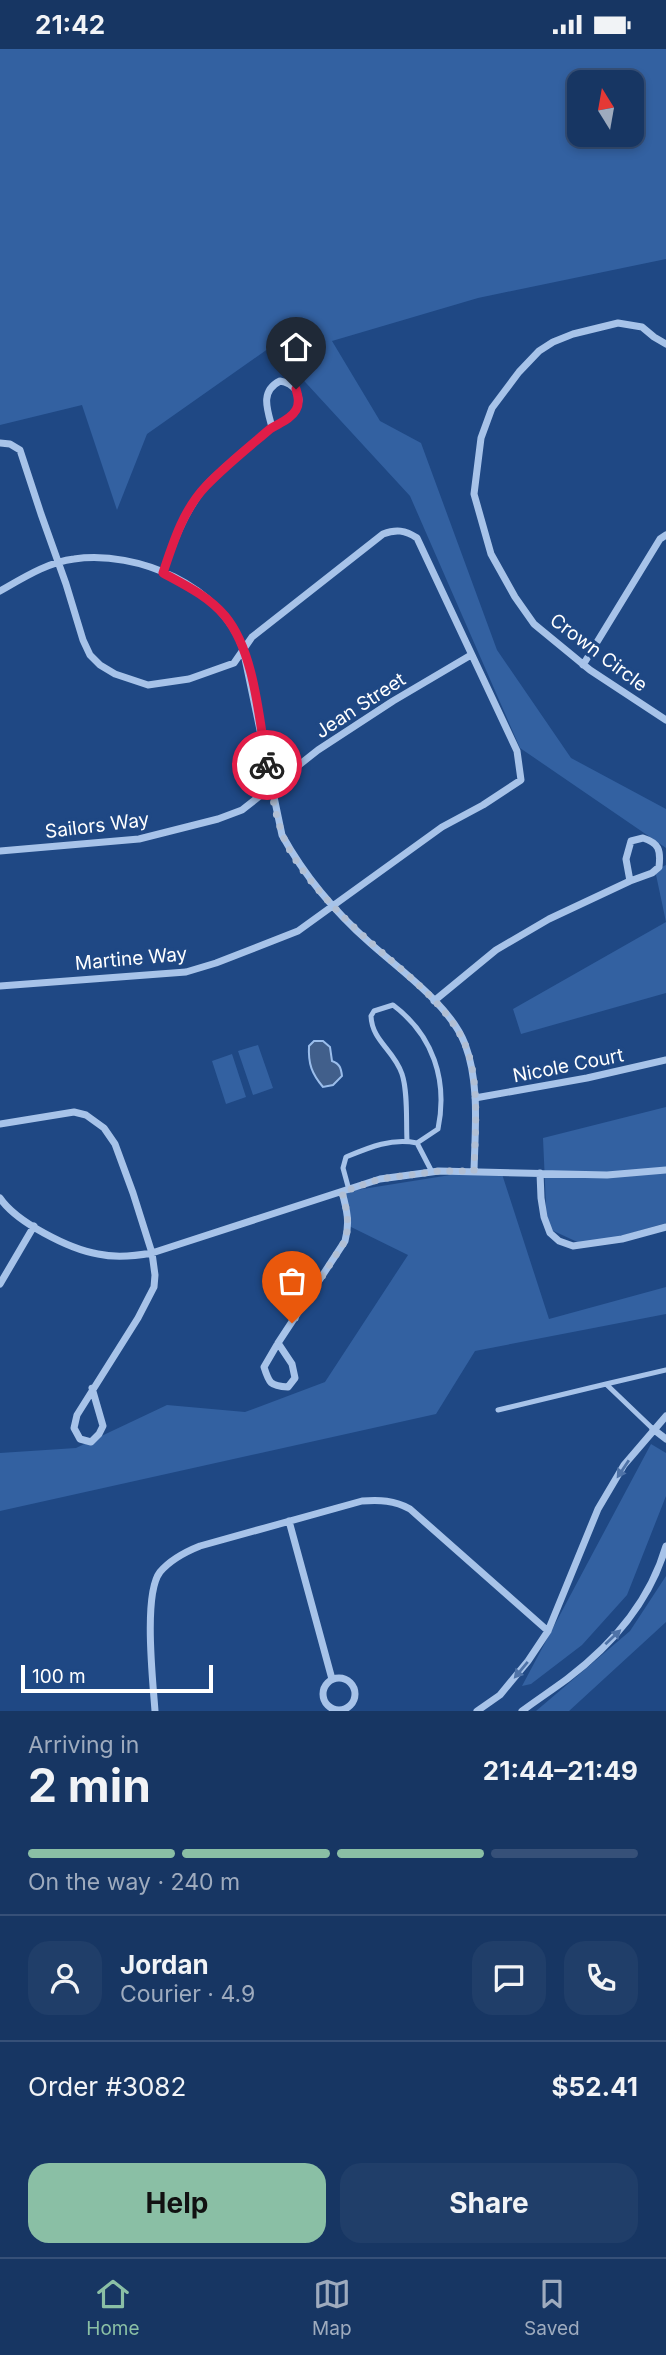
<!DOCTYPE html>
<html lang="en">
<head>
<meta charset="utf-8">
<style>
	:root { --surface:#173663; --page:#203e69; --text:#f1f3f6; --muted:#9eabbe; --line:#365078; --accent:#8abfa5 }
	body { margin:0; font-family:Inter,sans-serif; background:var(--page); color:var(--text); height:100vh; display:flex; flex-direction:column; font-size:26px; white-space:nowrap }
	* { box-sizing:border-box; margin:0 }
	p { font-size:23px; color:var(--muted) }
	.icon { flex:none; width:38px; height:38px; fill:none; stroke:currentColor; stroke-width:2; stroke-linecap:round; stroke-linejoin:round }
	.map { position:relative; height:1662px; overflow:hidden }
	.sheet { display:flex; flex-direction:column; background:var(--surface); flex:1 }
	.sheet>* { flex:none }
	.needle { width:46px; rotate:349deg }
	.fabs { position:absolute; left:567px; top:21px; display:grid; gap:14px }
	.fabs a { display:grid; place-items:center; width:77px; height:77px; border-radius:14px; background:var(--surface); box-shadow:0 4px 10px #0003,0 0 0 2px var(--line); font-size:35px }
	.scale { position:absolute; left:21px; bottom:18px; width:192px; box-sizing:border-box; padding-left:7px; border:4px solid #fff; border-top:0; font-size:19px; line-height:24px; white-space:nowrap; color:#fff; -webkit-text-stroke:5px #1f4884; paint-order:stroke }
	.pin { position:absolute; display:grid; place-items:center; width:60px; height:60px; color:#fff; margin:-72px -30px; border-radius:50% 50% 50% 0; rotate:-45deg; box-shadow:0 0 7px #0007 }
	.pin .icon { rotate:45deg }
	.courier { position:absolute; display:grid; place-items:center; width:70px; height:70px; margin:-35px; border:5px solid #e11d48; border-radius:50%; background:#fff; color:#222; box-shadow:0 2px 9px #0007 }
	.overview em { font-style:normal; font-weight:700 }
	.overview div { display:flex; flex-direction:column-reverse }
	.overview { display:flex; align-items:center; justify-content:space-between; height:119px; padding:0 28px }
	h1 { font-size:46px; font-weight:700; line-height:52px }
	.bar { display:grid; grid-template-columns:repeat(4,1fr); gap:10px 7px; align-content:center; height:84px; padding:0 28px }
	.bar i { height:9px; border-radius:5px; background:var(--line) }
	.bar .on { background:var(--accent) }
	.bar p { grid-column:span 4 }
	.line { display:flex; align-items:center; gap:18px; padding:0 28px; border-top:2px solid var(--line) }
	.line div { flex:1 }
	.round { display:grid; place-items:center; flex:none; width:74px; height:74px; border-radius:21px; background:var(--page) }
	.cta { display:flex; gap:14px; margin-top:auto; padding:14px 28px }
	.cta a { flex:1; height:80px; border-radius:21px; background:var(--accent); color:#111; font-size:28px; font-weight:700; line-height:80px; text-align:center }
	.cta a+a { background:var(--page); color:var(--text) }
	.status { display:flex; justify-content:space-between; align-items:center; height:49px; padding:0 35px; background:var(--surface); direction:ltr }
	.status svg { height:19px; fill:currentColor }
	.menu { display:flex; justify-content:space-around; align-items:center; height:98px; border-top:2px solid var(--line); background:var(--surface); font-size:19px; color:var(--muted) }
	.menu a { display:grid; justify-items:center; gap:4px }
	.menu .on { color:var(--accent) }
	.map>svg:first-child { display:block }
	.green { fill:#3361a1; fill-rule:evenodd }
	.water { fill:#415f8b; stroke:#9abdeb; stroke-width:2 }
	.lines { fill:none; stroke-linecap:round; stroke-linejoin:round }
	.service { stroke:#a7c3e9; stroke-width:5 }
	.minor { stroke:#a7c3e9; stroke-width:7 }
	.oneway { fill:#4f73a7 }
	.done { stroke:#b1bfd4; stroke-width:7; stroke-dasharray:0 12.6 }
	.route { stroke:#e11d48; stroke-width:9 }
	.labels { text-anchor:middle; stroke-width:7; stroke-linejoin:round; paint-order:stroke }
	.street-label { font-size:19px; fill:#fff; stroke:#1f4884 }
</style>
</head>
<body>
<div class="status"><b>21:42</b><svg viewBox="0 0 49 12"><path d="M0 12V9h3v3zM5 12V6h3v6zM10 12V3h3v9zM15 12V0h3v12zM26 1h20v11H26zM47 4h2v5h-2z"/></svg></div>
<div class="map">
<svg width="666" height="1662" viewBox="0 0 666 1662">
	<rect width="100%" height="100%" fill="#1f4884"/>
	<path class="green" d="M0 0H666V210L478 249 332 292 380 372 421 394 497 601 571 709 666 760V799L520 699 410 447 272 297 147 385 117 461 82 356 0 376ZM579 33H632V86H579Z
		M666 816V873L655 821Z
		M666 873V944L521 985 513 960Z
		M258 996 273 1039 253 1046 238 1002Z
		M232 1005 246 1048 226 1055 212 1012Z
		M666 1058V1174L586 1197 547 1179 543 1089Z
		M469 1123 502 1125 549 1270 666 1238V1265L475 1302 436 1365 0 1462V1404L76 1399 167 1356 245 1363 325 1333 408 1206 349 1177 344 1143Z
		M651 1395 666 1404V1447L627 1546 582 1596 531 1635 522 1637Z
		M666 1527V1573L569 1662H536L630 1582Z"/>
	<path class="water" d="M314 992H323L330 998 332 1012C340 1015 341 1019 342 1027L333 1036 323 1038C312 1025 308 1015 309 997Z"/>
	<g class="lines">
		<path class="service" d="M407 1092C406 1072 408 1043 402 1025 394 1001 372 992 371 967L374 962 393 956C433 986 448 1031 438 1080L417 1094
			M349 1141 343 1119 346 1108C370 1098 391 1089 417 1094L432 1123
			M606 1335 666 1321
			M498 1361 606 1335 653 1380"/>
		<path class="minor" d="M666 295 654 288 642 278 618 274 573 285 553 293 539 302 519 323 492 359 481 389 474 445 491 505 515 548 534 575 590 621 666 671
			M280 332C294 334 304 347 296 361 291 370 281 374 272 378 267 360 260 342 280 332Z
			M0 394 10 395 20 401 41 465 66 535 83 591 90 606 100 616 115 625 148 636 189 630 234 614 252 588 383 485C396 480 405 481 417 489L517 702 521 731 483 756 442 778 298 882 216 914 186 923 0 937
			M163 524C173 494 183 466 203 440 219 421 252 396 272 378
			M0 542C23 529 48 513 74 510 138 501 221 537 243 600L282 786C304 826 335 863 370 894 400 921 450 956 465 995 480 1035 475 1080 474 1122
			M583 616 660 490 666 486
			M643 789C659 794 661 801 659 818L652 824 630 832 626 810 631 792Z
			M0 802 139 790 218 770 242 761 318 701 393 652 471 606
			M434 952 496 901 549 870 630 832
			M475 1049 587 1029 666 1011
			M0 1075 74 1063 86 1066 104 1079 115 1095 133 1144 152 1204 155 1226 154 1238 138 1269 77 1366 74 1379 80 1390 91 1393 99 1385 103 1377 92 1339
			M540 1124 541 1149 544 1168 550 1184 559 1192 573 1197 622 1190 666 1178
			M0 1149C16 1173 69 1200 98 1205 116 1209 135 1207 152 1204L380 1130 439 1122 607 1126 666 1121
			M0 1235 34 1177
			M278 1294 345 1192C350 1174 347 1161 342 1143
			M278 1294 292 1315 295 1329 288 1338C270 1337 269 1334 264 1318Z
			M653 1380 666 1390
			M289 1472 332 1630
			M323 1645a16 16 0 1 1 32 0a16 16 0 1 1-32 0Z
			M155 1662C153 1633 143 1545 160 1523 171 1510 185 1503 200 1497L362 1452C380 1451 394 1451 410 1460L548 1582
			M477 1662 500 1646 528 1612 548 1582 598 1460 624 1416 666 1367
			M522 1662C537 1651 552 1641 567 1630 612 1596 650 1552 666 1497"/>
	</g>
	<defs><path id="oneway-solid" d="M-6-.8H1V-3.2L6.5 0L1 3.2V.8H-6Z" transform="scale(1.75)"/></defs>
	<g class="oneway">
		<use href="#oneway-solid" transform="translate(623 1420) rotate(124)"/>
		<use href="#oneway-solid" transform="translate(613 1588) rotate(-43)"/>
		<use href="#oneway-solid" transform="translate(521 1621) rotate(130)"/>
	</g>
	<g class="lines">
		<path class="done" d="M267 716C271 739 274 762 282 784 295 824 352 878 384 905 412 930 446 957 463 991 481 1026 475 1084 474 1122H439L380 1130 342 1143C347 1161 350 1174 345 1192L292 1274"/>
		<path class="route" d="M267 716C259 671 255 603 225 567 208 547 185 536 163 524 173 494 183 461 206 437 225 417 249 398 270 380 279 374 290 371 296 361 300 354 298 347 296 340"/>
	</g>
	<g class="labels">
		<g class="street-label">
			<text transform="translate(599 603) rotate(37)" y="7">Crown Circle</text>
			<text transform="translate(360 656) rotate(-33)" y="7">Jean Street</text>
			<text transform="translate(97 776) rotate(-7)" y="7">Sailors Way</text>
			<text transform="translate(131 909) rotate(-5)" y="7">Martine Way</text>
			<text transform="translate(568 1016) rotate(-11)" y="7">Nicole Court</text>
		</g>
	</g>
</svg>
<div class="fabs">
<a><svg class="needle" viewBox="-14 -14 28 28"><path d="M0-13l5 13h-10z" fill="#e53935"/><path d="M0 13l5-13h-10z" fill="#9eabbe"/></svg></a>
</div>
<div class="scale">100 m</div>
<div class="pin" style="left:292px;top:1274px;background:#ea580c"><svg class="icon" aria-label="bag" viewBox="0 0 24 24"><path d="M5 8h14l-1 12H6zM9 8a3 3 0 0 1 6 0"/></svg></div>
<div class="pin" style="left:296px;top:340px;background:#1f2937"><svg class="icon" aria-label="home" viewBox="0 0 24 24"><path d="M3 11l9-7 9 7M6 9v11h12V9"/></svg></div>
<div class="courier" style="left:267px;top:716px"><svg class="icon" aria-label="bike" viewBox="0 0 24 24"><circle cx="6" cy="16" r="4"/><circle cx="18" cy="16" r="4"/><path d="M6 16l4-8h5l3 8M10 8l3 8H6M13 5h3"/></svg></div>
</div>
<section class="sheet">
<div class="overview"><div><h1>2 min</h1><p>Arriving in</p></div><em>21:44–21:49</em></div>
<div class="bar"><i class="on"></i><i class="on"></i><i class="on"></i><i></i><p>On the way · 240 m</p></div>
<div class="line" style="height:126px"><a class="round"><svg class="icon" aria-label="person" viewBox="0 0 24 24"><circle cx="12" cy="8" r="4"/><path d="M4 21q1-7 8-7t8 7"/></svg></a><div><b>Jordan</b><p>Courier · 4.9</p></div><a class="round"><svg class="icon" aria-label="chat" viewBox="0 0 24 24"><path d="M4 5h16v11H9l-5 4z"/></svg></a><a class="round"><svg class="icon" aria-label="phone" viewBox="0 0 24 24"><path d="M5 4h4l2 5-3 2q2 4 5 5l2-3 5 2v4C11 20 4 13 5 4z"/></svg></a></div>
<div class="line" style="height:91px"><div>Order #3082</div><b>$52.41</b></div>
<div class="cta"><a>Help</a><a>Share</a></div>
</section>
<nav class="menu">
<a class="on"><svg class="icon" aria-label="home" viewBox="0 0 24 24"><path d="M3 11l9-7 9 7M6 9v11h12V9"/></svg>Home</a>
<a><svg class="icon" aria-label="map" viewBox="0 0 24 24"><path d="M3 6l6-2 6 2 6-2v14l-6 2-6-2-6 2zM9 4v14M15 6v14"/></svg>Map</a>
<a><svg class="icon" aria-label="saved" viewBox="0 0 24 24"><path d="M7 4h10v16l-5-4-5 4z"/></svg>Saved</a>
</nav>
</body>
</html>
